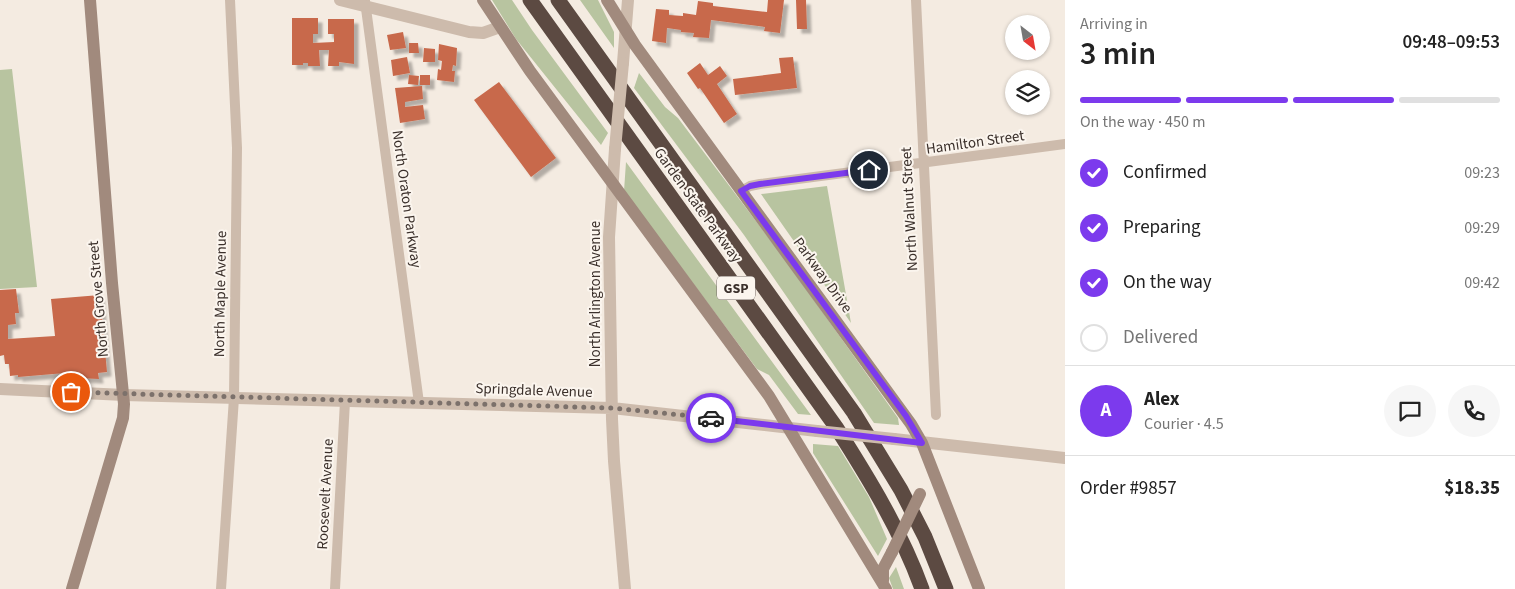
<!DOCTYPE html>
<html lang="en">
<head>
<meta charset="utf-8">
<style>
	:root { --surface:#fff; --page:#f6f6f6; --text:#222; --muted:#767676; --line:#e0e0e0; --accent:#7c3aed }
	body { margin:0; font-family:"Source Sans 3",sans-serif; background:var(--page); color:var(--text); height:100vh; display:flex; flex-direction:column; font-size:19px; white-space:nowrap }
	* { box-sizing:border-box; margin:0 }
	p { font-size:16px; color:var(--muted) }
	.icon { flex:none; width:28px; height:28px; fill:none; stroke:currentColor; stroke-width:2; stroke-linecap:round; stroke-linejoin:round }
	.map { position:relative; flex:1; overflow:hidden }
	.details { display:flex; flex-direction:column; background:var(--surface); width:450px }
	.details>* { flex:none }
	.needle { width:32px; rotate:149deg }
	.fabs { position:absolute; left:1005px; top:15px; display:grid; gap:10px }
	.fabs a { display:grid; place-items:center; width:45px; height:45px; border-radius:50%; background:var(--surface); box-shadow:0 1px 4px #0004; font-size:25px }
	.pin { position:absolute; display:grid; place-items:center; width:42px; height:42px; color:#fff; margin:-21px; border:2px solid #fff; border-radius:50%; box-shadow:0 1px 5px #0007 }
	.courier { position:absolute; display:grid; place-items:center; width:50px; height:50px; margin:-25px; border:4px solid #7c3aed; border-radius:50%; background:#fff; color:#222; box-shadow:0 1px 6px #0007 }
	.summary em { font-style:normal; font-weight:600 }
	.summary div { display:flex; flex-direction:column-reverse }
	.summary { display:flex; align-items:center; justify-content:space-between; height:85px; padding:0 15px }
	h1 { font-size:32px; font-weight:600; line-height:38px }
	.bar { display:grid; grid-template-columns:repeat(4,1fr); gap:8px 5px; align-content:center; height:60px; padding:0 15px }
	.bar i { height:6px; border-radius:4px; background:var(--line) }
	.bar .selected { background:var(--accent) }
	.bar p { grid-column:span 4 }
	.line { display:flex; align-items:center; gap:12px; padding:0 15px; border-top:1px solid var(--line) }
	.line div { flex:1 }
	.round { display:grid; place-items:center; flex:none; width:52px; height:52px; border-radius:26px; background:var(--page) }
	ol { padding:0 15px; list-style:none }
	li { display:flex; align-items:center; gap:15px; height:55px }
	li p { margin-inline-start:auto }
	li .icon { padding:5px; border-radius:50%; background:var(--accent); color:#fff; stroke-width:4 }
	li:last-child { color:var(--muted) }
	li i { width:28px; height:28px; border:2px solid var(--line); border-radius:50% }
	main { display:flex; flex:1; min-height:0 }
	.map>svg:first-child { display:block }
	.green { fill:#b8c4a0 }
	.building { fill:#c8694b; filter:url(#shadow) }
	.lines { fill:none; stroke-linecap:round; stroke-linejoin:round }
	.minor { stroke:#cdbbac; stroke-width:10 }
	.tertiary { stroke:#cdbbac; stroke-width:12 }
	.secondary { stroke:#a18a7d; stroke-width:12 }
	.motorway { stroke:#5c4a42; stroke-width:15 }
	.tertiary-bridge { stroke:#cdbbac; stroke-width:12 }
	.secondary-bridge { stroke:#a18a7d; stroke-width:12 }
	.done { stroke:#7c716b; stroke-width:5; stroke-dasharray:0 9 }
	.route { stroke:#7c3aed; stroke-width:6 }
	.labels { text-anchor:middle; stroke-width:4; stroke-linejoin:round; paint-order:stroke }
	.shield { fill:#fbf5ee; stroke:#756b66; stroke-width:1 }
	.shield-label { font-size:14px; font-weight:bold; fill:#3b302b }
	.street-label { font-size:15px; fill:#3b302b; stroke:#fbf5ee }
</style>
</head>
<body>
<main>
<div class="map">
<svg width="1065" height="589" viewBox="0 0 1065 589">
	<defs>
		<filter id="shadow"><feDropShadow dx="4.5" dy="4.5" stdDeviation="1" flood-color="#0004"/></filter>
	</defs>
	<rect width="100%" height="100%" fill="#f4ebe1"/>
	<path class="green" d="M492 0H512L532 30 608 133 601 145 516 39Z
		M580 0H598L614 32V48Z
		M12 69 37 287 0 289V70Z
		M639 73 665 107 678 118 786 261 898 418 899 425 874 423 744 235 634 88Z
		M626 162 811 415 798 414 769 375 757 369 624 191Z
		M827 186 851 323 761 194Z
		M813 444 838 446 869 497 887 539 878 556 813 453Z
		M896 567 904 589H893L889 578Z"/>
	<path class="building" d="M768 0H784L780 33 764 31 765 27 711 20 709 38 693 37 694 33 681 32V30L667 28 666 43 652 41 656 9 669 10V15L683 16V13L696 15 698 1 713 3V6L767 12Z
		M796 0H806L807 29H797Z
		M292 18H318V34H313V43L334 42V34H328V19H354V64L339 62V66H328L329 50H319L320 66H308V63H303V65H292Z
		M403 32 406 48 390 50 387 35Z
		M409 43H418L419 53H409Z
		M439 44 457 48 456 66 453 65 452 71H455L454 82 437 80 438 69 441 70 442 61 438 60Z
		M424 48 435 49V62H423Z
		M407 57 410 73 393 76 391 60Z
		M793 57 797 88 735 95 733 79 781 73 779 58Z
		M700 63 708 75 720 66 727 76 717 84 737 114 724 123 700 88 698 89 687 73Z
		M409 75 419 76 418 85 408 84Z
		M420 75H430V85H420Z
		M499 82 556 158 531 177 474 100Z
		M422 86 423 99 405 102V107L423 105 425 119 400 123 395 88Z
		M16 289 19 313H15L16 324 8 325V339L55 336 51 299 100 295 107 372 98 373 99 379 78 378 77 372 18 377V375L10 376 9 364H5L4 355 0 356V290Z"/>
	<g class="lines">
		<path class="minor" d="M916 0 936 415
			M365 1 419 403
			M741 191 750 186 760 184 1065 144
			M221 589 234 398 237 148 230 0
			M335 589 345 401"/>
		<path class="tertiary" d="M340 0 469 32 483 33 500 27
			M623 63 628 0
			M615 149 609 237 612 419 614 461 625 589
			M0 389 124 395 612 408 817 431
			M894 439 1065 458"/>
		<path class="secondary" d="M483 0 530 71 769 396 886 589
			M607 0 635 45 911 424 922 443 979 589
			M883 581V569L892 552
			M72 589 123 418 124 404 112 283 90 0"/>
		<path class="motorway" d="M530 0 836 427C869 479 901 531 922 589
			M558 0 854 413 901 490 925 537 946 589"/>
		<path class="tertiary-bridge" d="M615 149 623 63
			M817 431 894 439"/>
		<path class="secondary-bridge" d="M892 552 920 494"/>
	</g>
	<g class="lines">
		<path class="done" d="M71 392 612 408 711 418"/>
		<path class="route" d="M711 418 922 443 906 416 741 191 750 186 760 184 869 170"/>
	</g>
	<g class="labels">
		<rect class="shield" x="717" y="276.5" width="38" height="23" rx="4"/>
		<g class="shield-label">
			<text x="736" y="293">GSP</text>
		</g>
		<g class="street-label">
			<text transform="translate(975 142) rotate(-8)" y="5">Hamilton Street</text>
			<text transform="translate(407 199) rotate(82)" y="5">North Oraton Parkway</text>
			<text transform="translate(698 205) rotate(54)" y="5">Garden State Parkway</text>
			<text transform="translate(909 209) rotate(-93)" y="5">North Walnut Street</text>
			<text transform="translate(823 275) rotate(54)" y="5">Parkway Drive</text>
			<text transform="translate(220 294) rotate(-89)" y="5">North Maple Avenue</text>
			<text transform="translate(595 294) rotate(-90)" y="5">North Arlington Avenue</text>
			<text transform="translate(98 299) rotate(-95)" y="5">North Grove Street</text>
			<text transform="translate(534 390) rotate(2)" y="5">Springdale Avenue</text>
			<text transform="translate(325 494) rotate(-87)" y="5">Roosevelt Avenue</text>
		</g>
	</g>
</svg>
<div class="fabs">
<a><svg class="needle" viewBox="-14 -14 28 28"><path d="M0-13l5 13h-10z" fill="#e53935"/><path d="M0 13l5-13h-10z" fill="#767676"/></svg></a>
<a><svg class="icon" aria-label="layers" viewBox="0 0 24 24"><path d="M12 4l9 5-9 5-9-5zM3 14l9 5 9-5"/></svg></a>
</div>
<div class="pin" style="left:71px;top:392px;background:#ea580c"><svg class="icon" aria-label="bag" viewBox="0 0 24 24"><path d="M5 8h14l-1 12H6zM9 8a3 3 0 0 1 6 0"/></svg></div>
<div class="pin" style="left:869px;top:170px;background:#1f2937"><svg class="icon" aria-label="home" viewBox="0 0 24 24"><path d="M3 11l9-7 9 7M6 9v11h12V9"/></svg></div>
<div class="courier" style="left:711px;top:418px"><svg class="icon" aria-label="car" viewBox="0 0 24 24"><path d="M5 17H2v-5l4-1 3-4h7l3 4 3 1v5h-3M9 17h6M6 11h13"/><circle cx="7" cy="17" r="2"/><circle cx="17" cy="17" r="2"/></svg></div>
</div>
<section class="details">
<div class="summary"><div><h1>3 min</h1><p>Arriving in</p></div><em>09:48–09:53</em></div>
<div class="bar"><i class="selected"></i><i class="selected"></i><i class="selected"></i><i></i><p>On the way · 450 m</p></div>
<ol>
<li><svg class="icon" aria-label="check" viewBox="0 0 24 24"><path d="M5 12l5 5 9-10"/></svg>Confirmed<p>09:23</p></li>
<li><svg class="icon" aria-label="check" viewBox="0 0 24 24"><path d="M5 12l5 5 9-10"/></svg>Preparing<p>09:29</p></li>
<li><svg class="icon" aria-label="check" viewBox="0 0 24 24"><path d="M5 12l5 5 9-10"/></svg>On the way<p>09:42</p></li>
<li><i></i>Delivered</li>
</ol>
<div class="line" style="height:90px"><b class="round" style="background:var(--accent);color:#fff">A</b><div><b>Alex</b><p>Courier · 4.5</p></div><a class="round"><svg class="icon" aria-label="chat" viewBox="0 0 24 24"><path d="M4 5h16v11H9l-5 4z"/></svg></a><a class="round"><svg class="icon" aria-label="phone" viewBox="0 0 24 24"><path d="M5 4h4l2 5-3 2q2 4 5 5l2-3 5 2v4C11 20 4 13 5 4z"/></svg></a></div>
<div class="line" style="height:65px"><div>Order #9857</div><b>$18.35</b></div>
</section>
</main>
</body>
</html>
